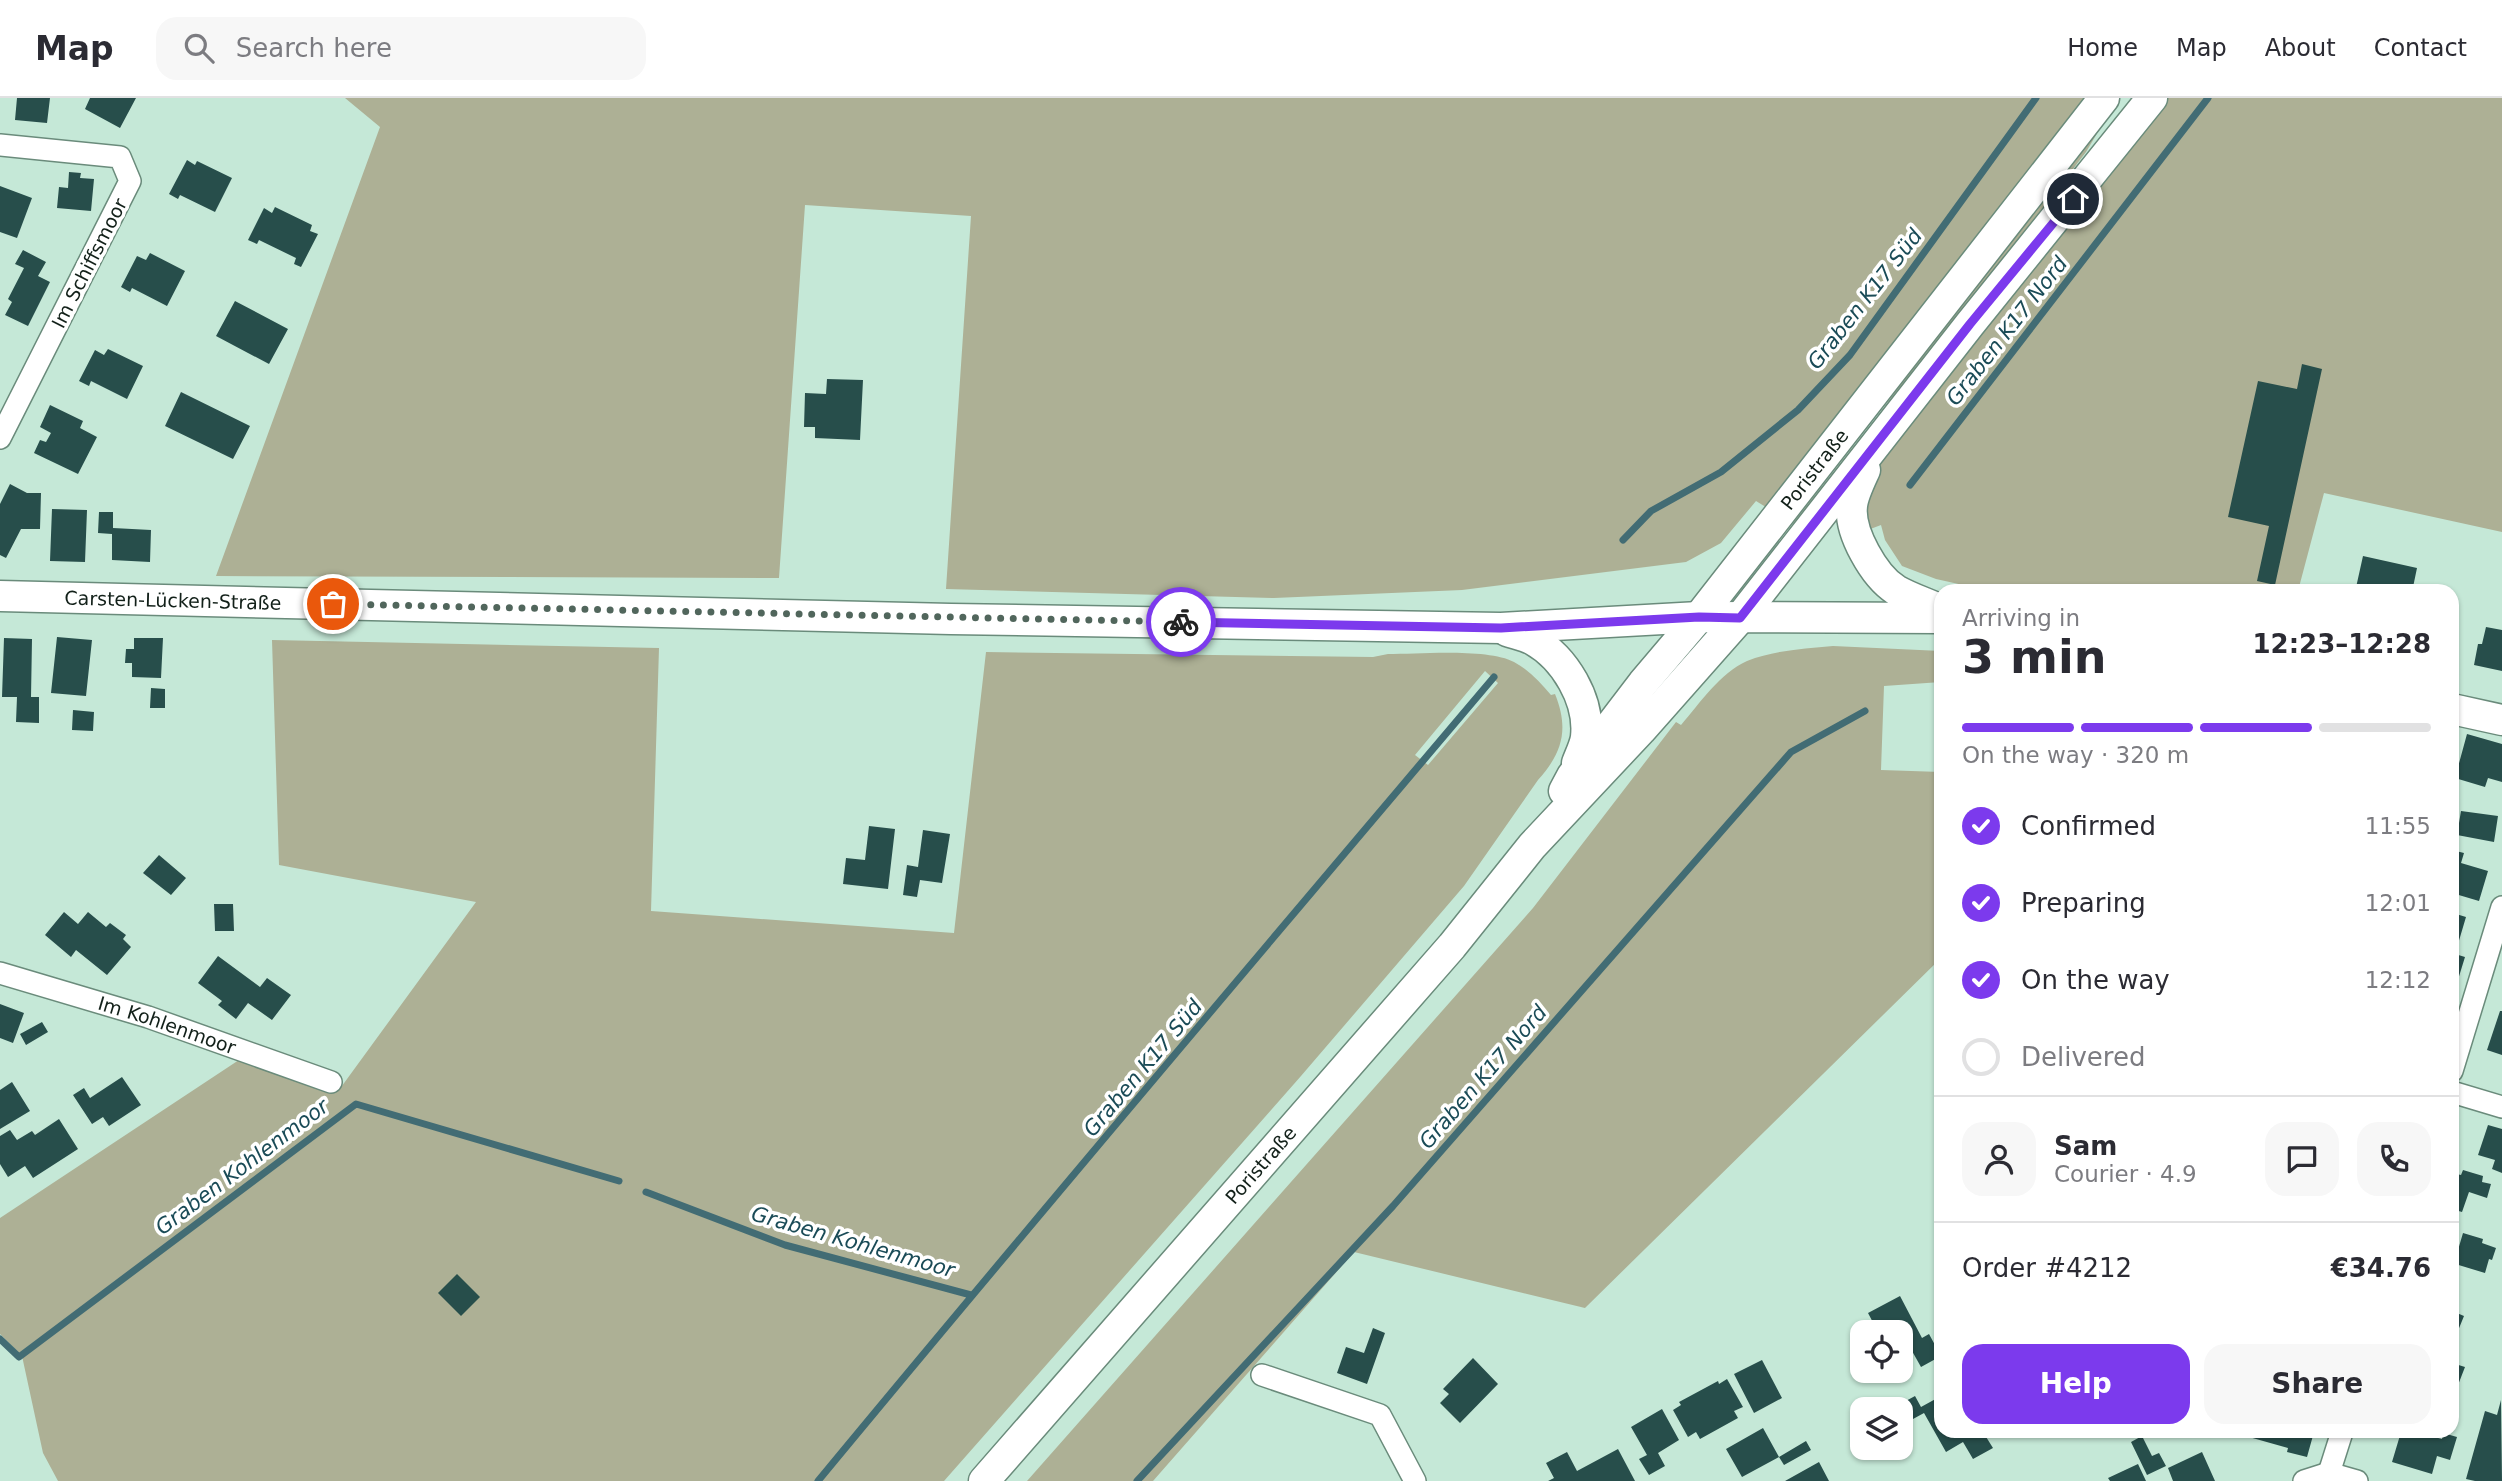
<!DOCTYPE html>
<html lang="en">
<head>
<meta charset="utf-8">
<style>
	:root { --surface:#fff; --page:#f7f7f7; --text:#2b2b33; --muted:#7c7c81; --line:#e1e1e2; --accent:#7c3aed }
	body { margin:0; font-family:"DejaVu Sans",sans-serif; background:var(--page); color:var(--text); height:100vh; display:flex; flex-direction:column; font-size:26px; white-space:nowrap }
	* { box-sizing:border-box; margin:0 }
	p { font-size:23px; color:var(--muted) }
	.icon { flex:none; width:38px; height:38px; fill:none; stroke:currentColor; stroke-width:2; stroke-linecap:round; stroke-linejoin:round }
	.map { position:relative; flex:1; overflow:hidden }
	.sheet { position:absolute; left:1934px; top:486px; width:525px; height:854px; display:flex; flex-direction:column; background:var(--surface); border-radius:21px; box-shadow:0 2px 5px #0004 }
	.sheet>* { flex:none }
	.buttons { position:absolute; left:1850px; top:1222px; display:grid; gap:14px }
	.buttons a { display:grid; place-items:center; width:63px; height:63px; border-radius:14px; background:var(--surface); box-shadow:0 2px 5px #0004; font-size:35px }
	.pin { position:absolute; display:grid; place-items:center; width:60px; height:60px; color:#fff; margin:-30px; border:4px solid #fff; border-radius:50%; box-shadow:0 2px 7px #0007 }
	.courier { position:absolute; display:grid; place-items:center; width:70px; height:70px; margin:-35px; border:5px solid #7c3aed; border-radius:50%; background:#fff; color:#222; box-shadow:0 2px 9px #0007 }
	.head em { font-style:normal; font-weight:800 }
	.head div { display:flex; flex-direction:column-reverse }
	.head { display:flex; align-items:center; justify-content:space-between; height:119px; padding:0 28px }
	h1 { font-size:46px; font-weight:800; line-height:52px }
	.bar { display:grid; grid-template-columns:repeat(4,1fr); gap:10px 7px; align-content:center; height:84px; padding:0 28px }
	.bar i { height:9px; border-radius:5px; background:var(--line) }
	.bar .selected { background:var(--accent) }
	.bar p { grid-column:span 4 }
	.line { display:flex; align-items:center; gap:18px; padding:0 28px; border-top:2px solid var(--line) }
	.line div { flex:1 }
	.round { display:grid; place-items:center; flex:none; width:74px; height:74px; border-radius:21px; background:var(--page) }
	ol { padding:0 28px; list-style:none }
	li { display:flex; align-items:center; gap:21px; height:77px }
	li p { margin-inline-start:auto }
	li .icon { padding:7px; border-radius:50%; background:var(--accent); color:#fff; stroke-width:4 }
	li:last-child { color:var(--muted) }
	li i { width:38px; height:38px; border:4px solid var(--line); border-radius:50% }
	.cta { display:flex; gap:14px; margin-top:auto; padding:14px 28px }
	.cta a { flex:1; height:80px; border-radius:21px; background:var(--accent); color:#fff; font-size:28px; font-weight:800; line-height:80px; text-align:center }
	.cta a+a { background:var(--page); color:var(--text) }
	header { display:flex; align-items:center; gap:42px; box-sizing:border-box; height:98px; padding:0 35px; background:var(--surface); border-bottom:2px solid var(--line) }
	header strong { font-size:33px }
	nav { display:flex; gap:38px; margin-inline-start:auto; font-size:24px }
	.search { width:490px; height:63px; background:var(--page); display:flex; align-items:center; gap:18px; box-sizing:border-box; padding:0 24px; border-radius:21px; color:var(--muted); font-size:26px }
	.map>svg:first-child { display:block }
	.green { fill:#adb095; fill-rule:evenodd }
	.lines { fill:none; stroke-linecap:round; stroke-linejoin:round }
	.stream { stroke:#426c74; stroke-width:7 }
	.building { fill:#274e4b }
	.street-casing { stroke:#6a8b7b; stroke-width:24 }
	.secondary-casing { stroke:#6a8b7b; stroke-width:33 }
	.street { stroke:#fff; stroke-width:21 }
	.secondary { stroke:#fff; stroke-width:30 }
	.done { stroke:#51665c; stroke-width:7; stroke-dasharray:0 12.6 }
	.route { stroke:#7c3aed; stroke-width:9 }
	.labels { text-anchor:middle; stroke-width:7; stroke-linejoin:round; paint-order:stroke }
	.street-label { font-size:19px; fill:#122019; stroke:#fff }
	.water-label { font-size:21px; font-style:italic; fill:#1a4b57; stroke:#fff }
</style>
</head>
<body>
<header>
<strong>Map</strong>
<div class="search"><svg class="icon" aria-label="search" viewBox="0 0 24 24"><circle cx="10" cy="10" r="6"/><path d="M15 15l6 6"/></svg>Search here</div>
<nav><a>Home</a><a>Map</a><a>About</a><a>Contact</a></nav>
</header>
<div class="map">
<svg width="2502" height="1383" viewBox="0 0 2502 1383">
	<rect width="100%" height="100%" fill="#c5e8d7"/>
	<path class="green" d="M345 0H2088L1769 411 1756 403 1721 445 1686 464 1462 492 1274 500 946 491 971 118 805 107 779 480 216 478 380 29Z
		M2160 0H2502V434L2324 395 2298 493H2007L1963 487 1936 481 1902 468 1885 442 1881 427 1865 433V395L1878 359Z
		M2105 22 2086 54 1798 428 1793 425 1881 314 1938 232Z
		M272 542 659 550 651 813 954 835 986 554 1373 559 1388 556C1419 556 1488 550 1514 564 1529 572 1540 584 1551 597L1555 596C1569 631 1563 654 1538 682L1464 788 1301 978 944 1383H58L43 1355 22 1258 0 1236V1120L245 958 339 992 476 804 279 767ZM1485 573 1498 585 1428 667 1415 657Z
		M1833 548 1941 553V584L1884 588 1881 672 1941 674V860L1585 1210 1354 1154 1153 1383H1027L1533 810 1676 624 1681 627C1700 605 1720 575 1747 563 1774 552 1804 551 1833 548Z"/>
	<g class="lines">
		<path class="stream" d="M1910 387 2208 0
			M1623 442 1651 413 1721 374 1798 312 1850 257 2036 0
			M646 1094 785 1147 971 1197
			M0 1241 19 1259 356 1006 619 1083
			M818 1383C1041 1113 1268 846 1494 579
			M1137 1383 1393 1108 1791 654 1865 613"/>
	</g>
	<path class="building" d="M17 0H50L47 25 15 22Z
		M90 0H136L120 30 85 11Z
		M187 62 195 67 197 63 232 80 215 114 180 97 178 101 169 96Z
		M69 74 81 75 80 80 94 81 91 113 57 110 59 89 68 90Z
		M0 88 32 100 17 140 0 134Z
		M275 109 312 127 310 133 318 136 301 169 294 166 296 160 259 142 257 146 248 142 264 110 272 115Z
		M23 152 46 164 38 178 50 184 28 228 5 217 12 204 8 201 24 170 15 166Z
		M150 155 185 173 167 208 132 190 130 194 121 189 137 158 146 162Z
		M235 203 288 231 269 266 216 238Z
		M108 251 143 268 127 301 91 283 89 288 79 283 95 252 104 257Z
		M2302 266 2322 271 2275 487 2257 483 2269 428 2228 419 2258 283 2297 291Z
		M827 281 863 282 860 342 815 340V329H804L805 295 826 296Z
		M181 294 250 328 233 361 165 328Z
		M50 307 83 323 80 330 97 339 78 376 34 355 40 342 46 344 51 335 40 329Z
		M10 386 27 395H41L40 431H21L6 460 0 457V406Z
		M52 411 87 412 85 464 50 463Z
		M99 414H113V430L151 432 150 464 112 462V436L98 435Z
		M2363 458 2417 470 2412 494H2355Z
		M2486 529 2502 532V573L2474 567 2478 546H2482Z
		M57 539 92 542 86 598 51 595Z
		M4 540 32 541 31 599H39V625L16 624 17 599H2Z
		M134 540H163L161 580 132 579V565H125L126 551H134Z
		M151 590 165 591V610H150Z
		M73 612 94 614 93 633 72 632Z
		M2467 636 2502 646V684L2488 680 2485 689 2455 680Z
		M2461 713 2498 718 2494 744 2457 737Z
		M869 728 895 731 888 791 843 786 846 760 865 762Z
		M923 732 950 736 942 785 920 782 917 799 903 797 907 767 918 769Z
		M2452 752 2464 755 2461 765 2488 773 2479 803 2452 795Z
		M159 757 186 780 171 797 143 775Z
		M214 806H233L234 833H215Z
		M2452 807 2458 809 2456 816 2466 819 2455 856 2465 859 2452 901Z
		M64 814 78 826 88 814 106 829 110 825 126 837 123 841 131 849 107 877 76 852 71 859 45 837Z
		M218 858 260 889 267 880 291 897 272 922 248 905 236 921 218 907 222 903 198 885Z
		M0 906 24 915 13 945 0 940Z
		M2500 913H2502V957L2487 952Z
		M42 924 48 934 26 947 20 936Z
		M122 979 141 1007 109 1028 103 1019 92 1026 73 997 84 990 90 1000Z
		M12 984 30 1013 0 1031V992Z
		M59 1021 78 1051 33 1080 25 1068 8 1079 0 1066V1038L10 1032 17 1042 32 1033 35 1037Z
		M2488 1027 2502 1031V1075L2492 1071 2495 1062 2478 1057Z
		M2463 1072 2483 1078 2482 1084 2491 1086 2487 1100 2469 1094 2462 1114 2452 1111V1075L2461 1077Z
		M2463 1135 2483 1141 2482 1145 2496 1150 2492 1162 2489 1161 2485 1175 2452 1165V1150L2458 1152Z
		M457 1176 480 1199 461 1218 438 1195Z
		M1900 1198 1922 1240 1929 1236 1941 1258 1921 1269 1912 1253 1900 1259V1234H1878L1868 1215Z
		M2452 1213 2464 1218 2455 1240 2452 1238Z
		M1373 1230 1385 1235 1367 1286 1337 1275 1346 1249 1364 1255Z
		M1473 1260 1498 1286 1460 1325 1440 1305 1449 1296 1443 1291Z
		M1762 1262 1782 1300 1754 1315 1734 1276Z
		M2452 1265 2465 1269 2458 1287 2452 1285Z
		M1727 1281 1743 1309 1734 1313 1738 1320 1700 1341 1696 1334 1688 1339 1673 1312 1681 1307 1679 1304 1718 1283 1719 1286Z
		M1915 1298 1921 1309 1941 1298V1334H1973L1975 1337 1983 1334 1993 1350 1973 1361 1963 1344 1946 1354 1924 1315 1913 1321 1904 1304Z
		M2501 1302 2502 1383H2475L2466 1381 2485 1313 2497 1317Z
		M1662 1311 1679 1342 1658 1355 1665 1368 1649 1377 1639 1361 1647 1357 1631 1329Z
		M1763 1330 1779 1359 1806 1343 1811 1352 1784 1367 1779 1359 1742 1379 1726 1351Z
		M2250 1334H2314L2307 1359 2287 1354 2288 1350 2249 1339Z
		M2401 1334H2416L2442 1341 2443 1335 2457 1339 2450 1362 2437 1358 2432 1376 2392 1364Z
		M2142 1338 2152 1358 2159 1355 2166 1368 2147 1377 2131 1344Z
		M1618 1351 1635 1383H1548L1554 1380 1546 1365 1567 1354 1577 1373Z
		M2202 1354 2215 1383H2173L2168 1370Z
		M1819 1364 1829 1383H1785Z
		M2138 1366 2146 1383H2110L2108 1380Z"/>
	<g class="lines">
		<g class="street-casing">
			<g id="street">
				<path d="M0 47 120 59 130 83 0 340"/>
				<path id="s1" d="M0 875 148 919 331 984"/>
				<path d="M2452 973 2502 809"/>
				<path d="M2452 994 2502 1009"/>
				<path d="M1262 1277 1380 1317 1415 1383"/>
				<path d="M2304 1383 2329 1375 2357 1383"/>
				<path d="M2323 1383 2329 1375 2342 1334"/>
			</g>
		</g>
		<g class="secondary-casing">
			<g id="secondary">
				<path d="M1865 372C1860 383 1853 397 1852 408 1849 434 1874 478 1896 492 1910 500 1926 505 1941 512"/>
				<path id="s2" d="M0 498 951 521 1501 530 1699 519 1941 520"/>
				<path d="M1507 533C1516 536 1526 538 1533 542 1565 560 1590 602 1586 639 1585 647 1580 657 1577 665"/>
				<path d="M2452 611 2502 622"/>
				<path id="s3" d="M1564 693 1572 678 1643 585 1699 519 2104 0"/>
				<path id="s4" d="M984 1383 1452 848 1532 748 1641 632 1740 520 1970 226 2152 0"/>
			</g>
		</g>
		<use href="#street" class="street"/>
		<use href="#secondary" class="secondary"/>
	</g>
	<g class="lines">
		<path class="done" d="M333 506 1181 524"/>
		<path class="route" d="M1181 524 1501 530 1699 519 1740 520 1970 226 2073 101"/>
	</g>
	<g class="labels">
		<g class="street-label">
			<text transform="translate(89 165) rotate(-63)" y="7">Im Schiffsmoor</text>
			<text dy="7" stroke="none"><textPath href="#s3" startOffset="408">Poristraße</textPath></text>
			<text dy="7" stroke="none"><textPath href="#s2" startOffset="173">Carsten-Lücken-Straße</textPath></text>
			<text dy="7" stroke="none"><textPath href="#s1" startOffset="175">Im Kohlenmoor</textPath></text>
			<text dy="7" stroke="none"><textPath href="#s4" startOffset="420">Poristraße</textPath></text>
		</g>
		<g class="water-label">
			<text transform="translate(1865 201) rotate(-52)" y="7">Graben K17 Süd</text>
			<text transform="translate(2007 233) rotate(-52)" y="7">Graben K17 Nord</text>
			<text transform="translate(1143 970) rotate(-50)" y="7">Graben K17 Süd</text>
			<text transform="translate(1483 979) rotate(-49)" y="7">Graben K17 Nord</text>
			<text transform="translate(242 1069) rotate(-37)" y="7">Graben Kohlenmoor</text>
			<text transform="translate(853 1144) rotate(16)" y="7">Graben Kohlenmoor</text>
		</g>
	</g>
</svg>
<div class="buttons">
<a><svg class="icon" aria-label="locate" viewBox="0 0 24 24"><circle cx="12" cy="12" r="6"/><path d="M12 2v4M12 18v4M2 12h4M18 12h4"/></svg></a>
<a><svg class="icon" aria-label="layers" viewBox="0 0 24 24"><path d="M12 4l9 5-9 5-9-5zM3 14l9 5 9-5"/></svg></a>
</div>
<div class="pin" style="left:333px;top:506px;background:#ea580c"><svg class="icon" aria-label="bag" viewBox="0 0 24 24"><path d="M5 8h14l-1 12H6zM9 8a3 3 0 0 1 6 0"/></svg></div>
<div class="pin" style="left:2073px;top:101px;background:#1f2937"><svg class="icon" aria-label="home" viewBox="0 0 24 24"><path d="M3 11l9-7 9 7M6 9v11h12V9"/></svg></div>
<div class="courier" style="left:1181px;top:524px"><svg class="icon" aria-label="bike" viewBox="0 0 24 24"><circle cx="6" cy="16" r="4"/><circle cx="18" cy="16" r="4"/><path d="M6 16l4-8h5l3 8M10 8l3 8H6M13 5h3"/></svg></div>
<section class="sheet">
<div class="head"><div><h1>3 min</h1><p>Arriving in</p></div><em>12:23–12:28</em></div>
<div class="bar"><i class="selected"></i><i class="selected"></i><i class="selected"></i><i></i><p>On the way · 320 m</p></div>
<ol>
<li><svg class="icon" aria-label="check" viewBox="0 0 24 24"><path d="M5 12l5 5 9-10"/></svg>Confirmed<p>11:55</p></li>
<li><svg class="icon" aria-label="check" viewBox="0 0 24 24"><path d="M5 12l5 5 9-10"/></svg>Preparing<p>12:01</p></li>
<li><svg class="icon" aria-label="check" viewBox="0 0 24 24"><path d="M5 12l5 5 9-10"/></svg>On the way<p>12:12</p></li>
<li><i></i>Delivered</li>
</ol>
<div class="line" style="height:126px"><a class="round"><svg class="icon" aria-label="person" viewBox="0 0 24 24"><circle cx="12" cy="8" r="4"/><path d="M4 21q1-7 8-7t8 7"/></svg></a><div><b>Sam</b><p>Courier · 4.9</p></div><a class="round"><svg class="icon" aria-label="chat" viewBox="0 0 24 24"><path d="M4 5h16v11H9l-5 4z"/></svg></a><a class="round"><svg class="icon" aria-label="phone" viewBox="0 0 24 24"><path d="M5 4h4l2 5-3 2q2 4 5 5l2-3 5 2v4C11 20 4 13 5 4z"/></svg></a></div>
<div class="line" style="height:91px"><div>Order #4212</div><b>€34.76</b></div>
<div class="cta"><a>Help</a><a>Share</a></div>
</section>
</div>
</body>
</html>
